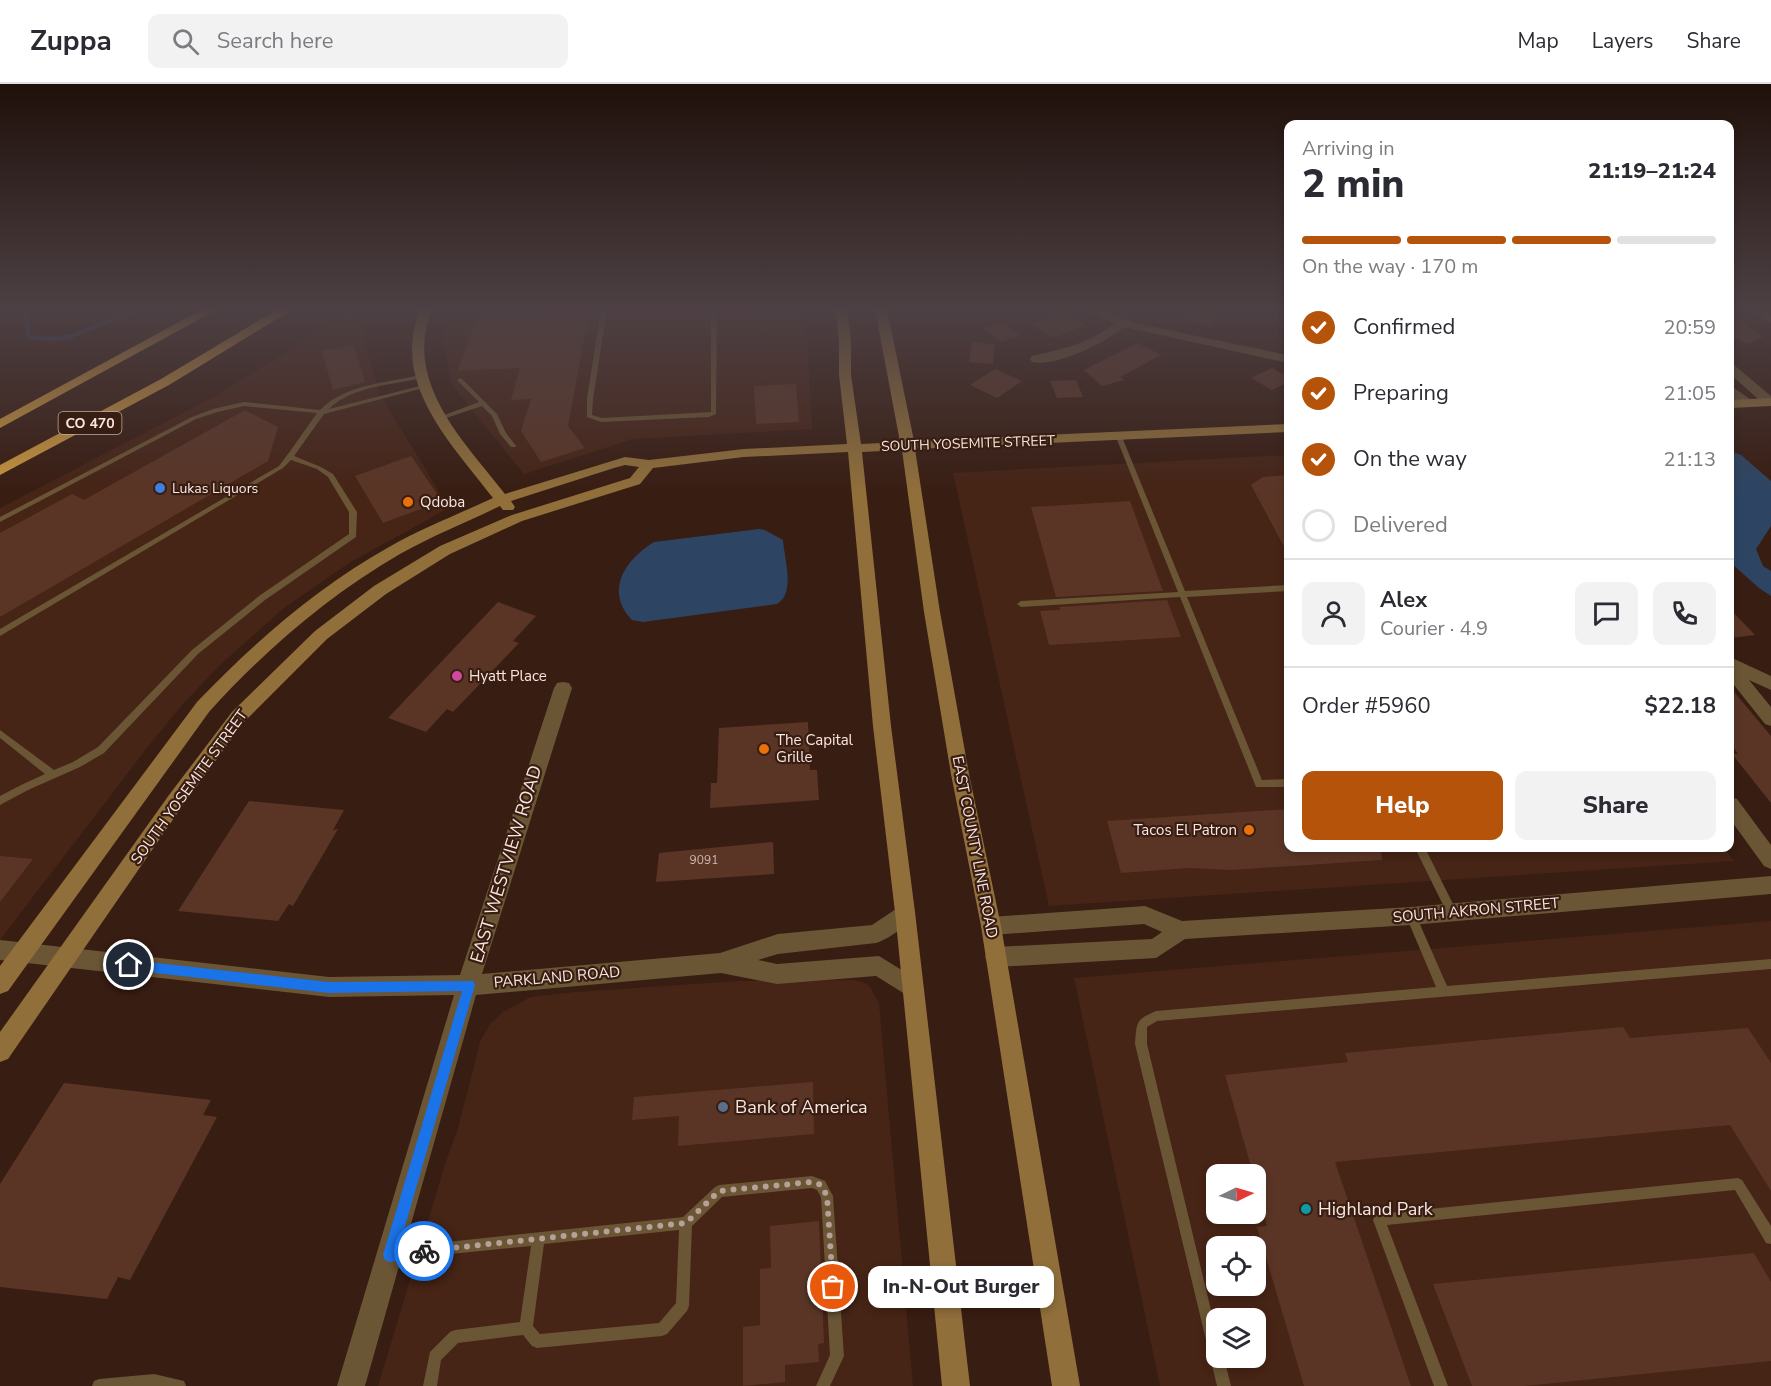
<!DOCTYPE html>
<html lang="en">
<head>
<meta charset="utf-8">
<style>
	:root { --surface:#fff; --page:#f2f2f3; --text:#2b2b33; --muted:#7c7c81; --line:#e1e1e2; --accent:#b45309 }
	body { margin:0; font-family:"Nunito Sans",sans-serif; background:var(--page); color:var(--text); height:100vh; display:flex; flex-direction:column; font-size:22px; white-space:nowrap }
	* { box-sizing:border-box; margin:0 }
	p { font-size:20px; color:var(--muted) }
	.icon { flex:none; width:33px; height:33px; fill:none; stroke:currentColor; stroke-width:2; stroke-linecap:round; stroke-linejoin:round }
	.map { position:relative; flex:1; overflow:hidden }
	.side { position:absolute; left:1284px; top:36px; width:450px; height:732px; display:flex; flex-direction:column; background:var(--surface); border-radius:12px; box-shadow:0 3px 9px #0003 }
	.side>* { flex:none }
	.needle { width:39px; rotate:85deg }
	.tools { position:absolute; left:1206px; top:1080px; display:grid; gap:12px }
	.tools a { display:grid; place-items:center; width:60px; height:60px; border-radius:12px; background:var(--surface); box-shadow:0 3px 9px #0003; font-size:30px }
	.pin { position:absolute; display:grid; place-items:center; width:51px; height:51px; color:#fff; margin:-26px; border:3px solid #fff; border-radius:50%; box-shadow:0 2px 6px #0007 }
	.courier { position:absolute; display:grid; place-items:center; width:60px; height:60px; margin:-30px; border:4px solid #1a73e8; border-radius:50%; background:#fff; color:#222; box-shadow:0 2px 8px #0007 }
	.bubble { position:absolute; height:42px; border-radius:12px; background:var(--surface); box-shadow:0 3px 9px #0003; font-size:20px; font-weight:800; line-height:42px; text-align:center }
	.summary em { font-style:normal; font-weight:800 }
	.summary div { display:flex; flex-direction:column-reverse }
	.summary { display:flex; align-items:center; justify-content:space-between; height:102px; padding:0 18px }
	h1 { font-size:39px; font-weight:800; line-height:45px }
	.bar { display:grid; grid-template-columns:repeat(4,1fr); gap:9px 6px; align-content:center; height:72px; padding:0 18px }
	.bar i { height:8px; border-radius:4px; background:var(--line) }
	.bar .current { background:var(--accent) }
	.bar p { grid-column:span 4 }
	.line { display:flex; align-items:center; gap:15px; padding:0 18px; border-top:2px solid var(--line) }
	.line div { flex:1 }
	.round { display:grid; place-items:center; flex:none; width:63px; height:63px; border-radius:12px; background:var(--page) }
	ol { padding:0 18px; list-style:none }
	li { display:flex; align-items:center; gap:18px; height:66px }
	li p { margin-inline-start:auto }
	li .icon { padding:6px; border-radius:50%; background:var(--accent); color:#fff; stroke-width:4 }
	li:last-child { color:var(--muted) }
	li i { width:33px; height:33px; border:3px solid var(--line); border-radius:50% }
	.cta { display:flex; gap:12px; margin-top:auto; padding:12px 18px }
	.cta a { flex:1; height:69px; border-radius:12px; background:var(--accent); color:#fff; font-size:24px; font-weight:800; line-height:69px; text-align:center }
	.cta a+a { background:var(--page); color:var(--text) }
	header { display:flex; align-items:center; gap:36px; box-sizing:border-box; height:84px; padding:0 30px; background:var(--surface); border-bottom:2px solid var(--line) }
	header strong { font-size:28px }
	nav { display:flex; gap:33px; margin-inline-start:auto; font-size:21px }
	.search { width:420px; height:54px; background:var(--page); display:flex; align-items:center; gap:15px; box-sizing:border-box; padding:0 21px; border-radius:12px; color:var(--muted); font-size:22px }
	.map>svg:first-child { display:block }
	.built { fill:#462416; fill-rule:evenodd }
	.water { fill:#2d4563 }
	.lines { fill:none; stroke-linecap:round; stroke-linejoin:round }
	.stream { stroke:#2d4563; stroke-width:4.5 }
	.building { fill:#5a3526 }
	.lane { fill:#6a5535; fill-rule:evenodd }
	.street { fill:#6a5535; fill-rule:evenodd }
	.secondary { fill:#906f3b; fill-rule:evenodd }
	.highway { fill:#c9953e; fill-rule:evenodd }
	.route { fill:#1a73e8 }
	.done { stroke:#b6a097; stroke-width:6; stroke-dasharray:0 10.8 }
	.shop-dot { fill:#3f7fe0; stroke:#381d12; stroke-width:2 }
	.food-dot { fill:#e8710a; stroke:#381d12; stroke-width:2 }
	.hotel-dot { fill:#d1479c; stroke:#381d12; stroke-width:2 }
	.service-dot { fill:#5c6f8a; stroke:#381d12; stroke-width:2 }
	.culture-dot { fill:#0f9aa8; stroke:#381d12; stroke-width:2 }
	.labels { text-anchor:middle; stroke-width:4.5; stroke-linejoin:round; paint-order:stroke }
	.number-label { font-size:12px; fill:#d2bab1 }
	.shield { fill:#381d12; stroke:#c0aaa2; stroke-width:1.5 }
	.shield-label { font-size:14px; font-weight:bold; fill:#fae6df }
	.far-street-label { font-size:14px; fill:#fae6df; stroke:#381d12 }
	.far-poi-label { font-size:14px; fill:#fae6df; stroke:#381d12; text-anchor:start }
	.poi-label { font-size:15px; fill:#fae6df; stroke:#381d12; text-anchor:start }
	.street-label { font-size:15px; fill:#fae6df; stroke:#381d12 }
	.near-street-label { font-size:18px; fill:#fae6df; stroke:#381d12 }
	.near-poi-label { font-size:18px; fill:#fae6df; stroke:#381d12; text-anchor:start }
</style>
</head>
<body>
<header>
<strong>Zuppa</strong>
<div class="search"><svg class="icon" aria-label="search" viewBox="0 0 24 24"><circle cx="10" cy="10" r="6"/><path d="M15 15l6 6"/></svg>Search here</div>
<nav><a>Map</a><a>Layers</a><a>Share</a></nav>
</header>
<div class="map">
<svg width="1771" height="1302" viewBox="0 0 1771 1302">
	<rect width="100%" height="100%" fill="#381d12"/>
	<path class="built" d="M356 225 379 309 449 424 349 479 284 524 220 581 183 620 150 660 0 856V424L212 314Z
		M601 225H805L812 345 633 355 524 390 452 301 444 261 445 238 460 232Z
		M1288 371V764H1724L1734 777 1049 822 953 389Z
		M1771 837V1302H1160L1074 894ZM1216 1090H1256V1130H1216ZM1216 1162H1256V1202H1216ZM1216 1234H1256V1274H1216Z
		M854 896 865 899 870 903 879 919 913 1302H378L445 1080 458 1044 480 958 490 940 503 928 530 913 575 908 738 897Z"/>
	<path class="water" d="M1730 367 1741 371 1771 397V442L1756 465 1763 482 1771 487V512L1759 504 1730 478Z
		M759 445 765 446 783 456C784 474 796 509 777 520L643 538 632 536C604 507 625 476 654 458Z"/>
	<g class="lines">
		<path class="stream" d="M26 225 28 253 54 255 69 253 140 225"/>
	</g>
	<path class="building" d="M1205 225H1217L1212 242 1183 236Z
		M1063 227 1085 241 1053 254 1031 240Z
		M1730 230 1763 253 1747 260 1730 252Z
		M588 233 568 342 585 364 541 378 521 347 531 315 511 316 520 284 458 287 475 238Z
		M1004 238 1020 252 1000 258 984 244Z
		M972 258 995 260 993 280 969 278Z
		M1138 259 1161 271 1120 293 1124 296 1102 302 1084 286Z
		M354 260 365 298 333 306 322 267Z
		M1272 284 1288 293V298L1272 306 1251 294Z
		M995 285 1022 297 997 314 970 301Z
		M1076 296 1083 313 1057 314 1050 297Z
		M796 300 799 338 756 340 754 302Z
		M245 326 278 343 268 377 0 533V449L72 410 84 416Z
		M411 372 442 417 383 439 355 392Z
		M1288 391V470L1251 401 1263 393Z
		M1130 417 1163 507 1056 513 1031 423Z
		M1167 516 1181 553 1049 561 1040 527 1060 526 1059 523Z
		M498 518 536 532 513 557 519 559 453 628 447 625 426 648 388 634Z
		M1730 525 1755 551 1730 554Z
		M1730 603 1771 652V719L1732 670H1738L1730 659Z
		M808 638 810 686H817L819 716 710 724 711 699H717L719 644Z
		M249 717 344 726 333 746 338 745 293 822 289 820 278 837 178 827Z
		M1288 725V764H1381L1382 776 1231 786 1189 784 1121 789 1107 737Z
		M773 758 774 790 656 798 659 769Z
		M0 772 33 775 0 818Z
		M1623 943 1630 954 1748 944 1771 979V1107L1730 1041 1335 1078 1411 1302H1304L1257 1143 1267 1142 1256 1101V1090H1253L1225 991 1348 978 1345 969Z
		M813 998 814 1050 678 1062 679 1032 632 1036 634 1013Z
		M64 999 211 1016 203 1031 217 1033 130 1196 118 1193 107 1215 0 1203V1100Z
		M819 1137 824 1259 818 1260 819 1278 785 1281V1298L743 1302V1243L760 1241V1185L771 1184 770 1142Z
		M1754 1169 1771 1198V1277L1525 1302H1472L1433 1200Z"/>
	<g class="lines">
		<path class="lane" d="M601 225H607L593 315 592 331 602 334 711 328V225H717L716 330 709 333 601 338 587 333V315Z
			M420 291 422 292V294C392 301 352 302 329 325L424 301 427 303 324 330 294 372 321 383 333 390 357 428 356 453 265 516 198 570 104 669 80 683 28 706 0 721V712L21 701 45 690 0 654V646L54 686 73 678 98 663 192 566 259 512 349 450V428L328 393 317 385 291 376 283 384 0 552V545L279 382 291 366 317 329 244 322 217 328 196 335 0 438V433L192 333 213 325 244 318 320 326C346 300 386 299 420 291Z
			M460 294 462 295 497 330 506 349 516 362 515 363H511L500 350 492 332 482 322 443 335H439V333L479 318 457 296Z
			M1119 351 1122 353 1185 507 1288 501V507L1187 513 1262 696 1288 695V703H1256L1180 513 1021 523 1017 520 1021 517 1178 508 1116 353Z
			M1415 764H1425L1457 828 1456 831 1452 833 1448 831Z
			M1411 827 1415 829 1447 902 1771 875V885L1157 937 1147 943V960L1216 1247V1274H1224L1231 1302H1217L1135 960C1137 938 1135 936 1156 927L1436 903 1406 832 1407 829Z
			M812 1092 825 1097 833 1112 844 1272 830 1302H816L830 1271 821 1113 817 1106 812 1104 722 1113 692 1142 689 1222 687 1227 667 1250 662 1252 537 1264 532 1262 523 1251 458 1259 441 1276 437 1302H423L430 1268 450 1248 455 1246 520 1238 531 1162 391 1176 386 1175 385 1170 386 1165 391 1164 683 1133 715 1103 719 1101ZM679 1146 676 1219 659 1239 540 1250 533 1242 544 1160Z
			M1738 1094 1742 1096 1771 1142V1160L1766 1159 1735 1106 1387 1141 1448 1302H1434L1373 1136 1375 1132 1379 1130Z
			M154 1290 184 1297 186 1302H92L94 1297 99 1295Z"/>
		<path class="street" d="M1084 225H1101L1135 239 1288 271V279L1124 243C1105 259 1056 283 1032 278L1030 275 1032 272C1062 265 1089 260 1115 239Z
			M1750 225H1764L1771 230V239Z
			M1730 280 1734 281 1771 312V322L1765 321 1730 290Z
			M1730 301 1751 316 1753 319 1751 322H1741L1730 311Z
			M1730 573 1771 592V606L1749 596 1771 623V642L1765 640 1730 596Z
			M563 598 569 599 572 604 482 890 720 869 778 850 872 841 905 819 912 821 915 828C909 841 889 855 876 859L778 870 758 876 777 880 879 872 921 898 924 905 921 912 913 915 876 892 777 900 721 889 476 911 365 1302H337L454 911 329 913 0 876V856L329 893 460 891 554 604 557 599Z
			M1730 713 1737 715 1771 761V785L1764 782 1730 735Z
			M1771 792V810L1411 841 1185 855 1156 874 996 883 988 880 985 873 988 866 996 863 1152 855 1162 848 1144 840 991 851 984 849 981 842 984 835 991 833 1145 822 1182 837 1411 823Z"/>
		<path class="secondary" d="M419 225H431C429 234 426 243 425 252 417 313 471 366 505 410L625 373 649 376 744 365 847 360 839 291V257L835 225H847L851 257V291L861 360 900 358 875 225H887L914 357 1288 340V348L915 365 940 528 969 690 1001 842 1080 1302H1052L981 842 951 690 924 528 902 366 862 368 891 642 915 828 970 1302H942L895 828 873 642 848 368 744 373 653 384 640 400 522 437 450 470 386 510 327 555 244 638 183 721 8 975 0 978V948L169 711 232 628 315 547 374 502 440 462 512 431 630 394 639 383 625 381 614 384 511 417 515 423 513 426H503L500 422C467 438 432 452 400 470 329 511 264 567 209 628L8 907 0 910V882L197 618C253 559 318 503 389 463 422 444 459 430 493 414 459 369 404 314 413 252 414 243 417 234 419 225Z
			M1771 314V322L1730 324V316Z"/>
		<path class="highway" d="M203 225H218L0 344V335Z
			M278 225H293L169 301 0 391V381L161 295Z"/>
	</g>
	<linearGradient id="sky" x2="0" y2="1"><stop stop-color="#1f100a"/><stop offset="0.55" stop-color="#4d4044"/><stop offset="1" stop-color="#4d4044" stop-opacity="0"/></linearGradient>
	<rect width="1771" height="408" fill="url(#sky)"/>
	<path class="route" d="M129 876 329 898 473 897 475 901 399 1163 424 1160 428 1162 431 1167 428 1172 390 1178 385 1176 383 1171 462 907 329 909 129 886 123 881Z"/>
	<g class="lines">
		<path class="done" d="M424 1167 686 1139 719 1107 812 1098 821 1101 827 1112 833 1203"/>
	</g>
	<circle class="shop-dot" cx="160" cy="404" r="6"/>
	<g class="food-dot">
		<circle cx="408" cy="418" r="6"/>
		<circle cx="764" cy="665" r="6"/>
		<circle cx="1249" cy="746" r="6"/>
	</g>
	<circle class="hotel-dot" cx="457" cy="592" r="6"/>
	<circle class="service-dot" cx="723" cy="1023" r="6"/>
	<circle class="culture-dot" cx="1306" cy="1125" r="6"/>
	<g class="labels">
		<g class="number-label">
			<text x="704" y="780">9091</text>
		</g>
		<rect class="shield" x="58.5" y="328" width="63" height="22" rx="4.5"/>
		<g class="shield-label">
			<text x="90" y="344">CO 470</text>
		</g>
		<g class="far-street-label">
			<text transform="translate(968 359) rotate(-2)" y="5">SOUTH YOSEMITE STREET</text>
		</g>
		<g class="far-poi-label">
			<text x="172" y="409">Lukas Liquors</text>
		</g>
		<g class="poi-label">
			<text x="420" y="423">Qdoba</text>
			<text x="469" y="597">Hyatt Place</text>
			<text x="776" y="661">The Capital<tspan x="776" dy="17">Grille</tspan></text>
			<text x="1237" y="751" text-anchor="end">Tacos El Patron</text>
		</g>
		<g class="street-label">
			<text transform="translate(189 703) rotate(-54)" y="5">SOUTH YOSEMITE STREET</text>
			<text transform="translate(975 763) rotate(79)" y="5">EAST COUNTY LINE ROAD</text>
			<text transform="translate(1476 826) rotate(-5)" y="5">SOUTH AKRON STREET</text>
			<text transform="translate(557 893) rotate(-5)" y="5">PARKLAND ROAD</text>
		</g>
		<g class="near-street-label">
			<text transform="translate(506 780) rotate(-73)" y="6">EAST WESTVIEW ROAD</text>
		</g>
		<g class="near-poi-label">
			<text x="735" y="1029">Bank of America</text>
			<text x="1318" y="1131">Highland Park</text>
		</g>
	</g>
</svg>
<div class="tools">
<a><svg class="needle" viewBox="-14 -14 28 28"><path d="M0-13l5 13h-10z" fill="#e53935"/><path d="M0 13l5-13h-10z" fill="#7c7c81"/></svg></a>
<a><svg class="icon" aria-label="locate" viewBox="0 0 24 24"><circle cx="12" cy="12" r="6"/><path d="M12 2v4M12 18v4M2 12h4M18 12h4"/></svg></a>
<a><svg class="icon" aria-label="layers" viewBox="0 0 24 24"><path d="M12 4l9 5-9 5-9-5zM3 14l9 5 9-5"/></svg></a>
</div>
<div class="pin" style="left:833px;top:1203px;background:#ea580c"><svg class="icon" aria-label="bag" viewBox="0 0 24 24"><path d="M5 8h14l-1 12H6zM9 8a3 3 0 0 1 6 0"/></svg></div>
<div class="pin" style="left:129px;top:881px;background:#1f2937"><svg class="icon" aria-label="home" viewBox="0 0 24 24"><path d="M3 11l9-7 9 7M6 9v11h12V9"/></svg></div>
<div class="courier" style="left:424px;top:1167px"><svg class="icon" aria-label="bike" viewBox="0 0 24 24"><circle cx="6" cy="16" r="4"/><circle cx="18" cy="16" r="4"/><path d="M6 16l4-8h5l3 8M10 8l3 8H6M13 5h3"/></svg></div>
<div class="bubble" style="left:868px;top:1182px;width:186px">In-N-Out Burger</div>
<section class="side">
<div class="summary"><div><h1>2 min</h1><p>Arriving in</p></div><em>21:19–21:24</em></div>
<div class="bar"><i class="current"></i><i class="current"></i><i class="current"></i><i></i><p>On the way · 170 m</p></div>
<ol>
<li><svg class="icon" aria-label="check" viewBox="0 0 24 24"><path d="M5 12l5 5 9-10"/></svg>Confirmed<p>20:59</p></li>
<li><svg class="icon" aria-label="check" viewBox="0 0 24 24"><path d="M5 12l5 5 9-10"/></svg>Preparing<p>21:05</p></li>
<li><svg class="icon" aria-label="check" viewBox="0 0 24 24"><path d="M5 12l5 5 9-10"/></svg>On the way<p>21:13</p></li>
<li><i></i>Delivered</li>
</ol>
<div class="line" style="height:108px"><a class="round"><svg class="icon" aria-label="person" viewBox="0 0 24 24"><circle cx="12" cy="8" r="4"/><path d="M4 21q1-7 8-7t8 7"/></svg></a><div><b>Alex</b><p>Courier · 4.9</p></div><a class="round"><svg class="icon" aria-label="chat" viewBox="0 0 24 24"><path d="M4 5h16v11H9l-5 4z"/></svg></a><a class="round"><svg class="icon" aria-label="phone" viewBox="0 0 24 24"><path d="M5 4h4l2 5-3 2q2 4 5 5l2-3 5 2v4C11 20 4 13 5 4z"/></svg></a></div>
<div class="line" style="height:78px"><div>Order #5960</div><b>$22.18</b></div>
<div class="cta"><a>Help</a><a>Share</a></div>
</section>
</div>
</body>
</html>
